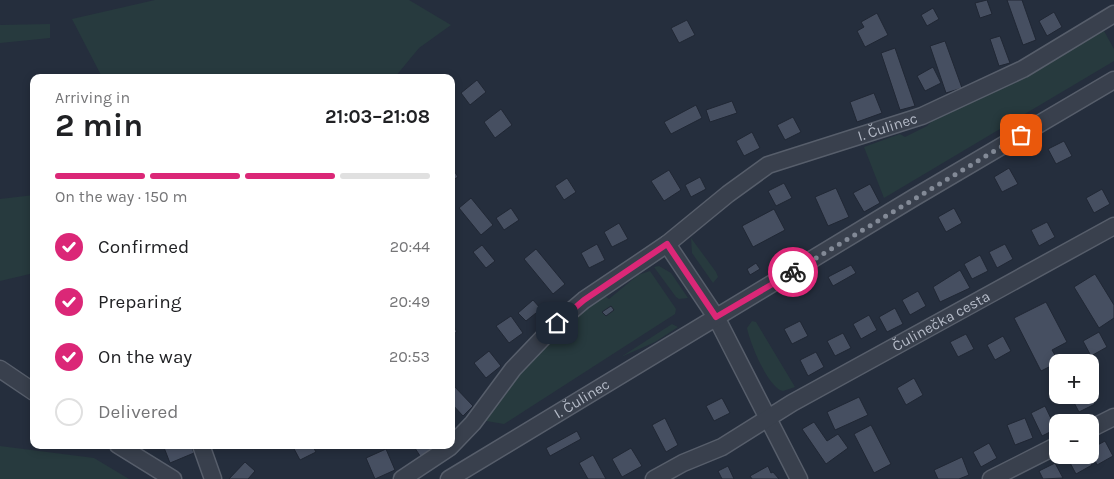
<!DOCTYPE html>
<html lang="en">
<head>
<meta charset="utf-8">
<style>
	:root { --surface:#fff; --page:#f6f6f6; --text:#202124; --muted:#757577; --line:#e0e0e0; --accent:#db2777 }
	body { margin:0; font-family:Karla,sans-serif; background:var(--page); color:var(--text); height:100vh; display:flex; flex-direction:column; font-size:19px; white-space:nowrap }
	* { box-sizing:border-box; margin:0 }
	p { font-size:16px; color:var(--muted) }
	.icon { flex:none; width:28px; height:28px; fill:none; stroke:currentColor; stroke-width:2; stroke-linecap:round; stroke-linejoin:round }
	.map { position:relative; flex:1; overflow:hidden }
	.details { position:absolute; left:30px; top:74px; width:425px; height:375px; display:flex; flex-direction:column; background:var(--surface); border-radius:10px; box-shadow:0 2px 8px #0003 }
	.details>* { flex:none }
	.tools { position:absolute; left:1049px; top:354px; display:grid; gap:10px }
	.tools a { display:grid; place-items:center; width:50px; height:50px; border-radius:10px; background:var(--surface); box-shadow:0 2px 8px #0003; font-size:25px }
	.pin { position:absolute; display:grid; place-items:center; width:42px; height:42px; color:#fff; margin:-21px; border-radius:10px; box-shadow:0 2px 8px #0006 }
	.courier { position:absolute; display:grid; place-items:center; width:50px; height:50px; margin:-25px; border:4px solid #db2777; border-radius:50%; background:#fff; color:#222; box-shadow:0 1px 6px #0007 }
	.head em { font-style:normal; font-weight:700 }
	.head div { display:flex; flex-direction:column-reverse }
	.head { display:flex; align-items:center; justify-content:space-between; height:85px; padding:0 25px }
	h1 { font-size:32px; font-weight:700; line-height:38px }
	.bar { display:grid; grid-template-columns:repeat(4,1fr); gap:8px 5px; align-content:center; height:60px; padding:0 25px }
	.bar i { height:6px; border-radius:4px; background:var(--line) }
	.bar .selected { background:var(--accent) }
	.bar p { grid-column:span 4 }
	ol { padding:0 25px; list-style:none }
	li { display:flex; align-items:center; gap:15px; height:55px }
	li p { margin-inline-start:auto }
	li .icon { padding:5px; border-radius:50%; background:var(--accent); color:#fff; stroke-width:4 }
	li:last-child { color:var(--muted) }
	li i { width:28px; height:28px; border:2px solid var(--line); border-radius:50% }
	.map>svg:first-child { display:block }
	.green { fill:#273a3e }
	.building { fill:#464f61; stroke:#202734 }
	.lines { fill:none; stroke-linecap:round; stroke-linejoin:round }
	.minor-casing { stroke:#575e6b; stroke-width:19 }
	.minor { stroke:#39404d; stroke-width:16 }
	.done { stroke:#838a97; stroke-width:5; stroke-dasharray:0 9 }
	.route { stroke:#db2777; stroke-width:6 }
	.labels { text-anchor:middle; stroke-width:4.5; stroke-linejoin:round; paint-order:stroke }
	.street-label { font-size:15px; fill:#b5bbc8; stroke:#1e2532 }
</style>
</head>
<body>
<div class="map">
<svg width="1114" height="479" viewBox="0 0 1114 479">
	<rect width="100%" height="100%" fill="#252e3d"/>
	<path class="green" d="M155 0H409L451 25 419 48 395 77H102L72 19Z
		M50 24V38L0 43V25Z
		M1104 31 1114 49V61L884 198 864 147 900 134 905 137 927 126 941 112 1096 33Z
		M34 195V273L0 281V199Z
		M691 238 716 272 718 277 713 283 692 253Z
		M659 266 671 273 688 298 679 299 676 297 654 267Z
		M650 271 676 309 675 314 504 424 481 420 502 392 570 320 605 296 609 299 638 275Z
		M752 321 756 322 795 387 783 391C768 388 750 343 747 328Z
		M672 324 678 327 655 342 621 357Z
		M0 446 94 458 129 479H0Z"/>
	<path class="building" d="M987 0 992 14 980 18 975 3Z
		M1007 0H1022L1036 40 1023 45Z
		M933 8 939 19 927 26 921 15Z
		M1054 12 1062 27 1047 36 1039 21Z
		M877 13 888 35 865 47 857 31 864 27 861 22Z
		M687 20 695 35 679 43 671 28Z
		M1000 36 1010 63 999 66 990 39Z
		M945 41 962 88 946 93 930 46Z
		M895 48 915 106 900 110 881 53Z
		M933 67 941 83 925 91 917 76Z
		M477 80 486 92 470 105 461 93Z
		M874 93 882 113 857 122 850 102Z
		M732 101 737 113 710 122 706 110Z
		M696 105 702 118 671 134 664 122Z
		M501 109 512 125 495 138 484 122Z
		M793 117 801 132 785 140 777 125Z
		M752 132 760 148 744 156 736 141Z
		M1064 141 1072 156 1056 164 1048 149Z
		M451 166 458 177 451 181Z
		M1009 168 1018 184 1002 192 994 177Z
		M669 170 681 190 664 201 651 181Z
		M700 177 706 189 691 197 685 185Z
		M567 178 576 192 564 200 555 186Z
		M784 183 792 198 776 206 768 191Z
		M870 184 880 203 864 212 853 193Z
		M836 188 849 217 828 226 815 197Z
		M1102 189 1110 204 1094 213 1086 198Z
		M471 198 493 225 481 235 459 208Z
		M511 208 519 220 504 230 496 218Z
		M954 208 962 223 946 232 938 217Z
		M774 209 785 230 753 247 742 226Z
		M1047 222 1055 237 1039 246 1031 230Z
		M619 223 628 239 612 247 604 232Z
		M597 244 605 260 589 268 581 253Z
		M1005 244 1013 259 997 268 989 252Z
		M482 245 495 261 486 268 473 252Z
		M536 249 565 284 553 294 524 259Z
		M980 255 988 271 972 279 964 264Z
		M756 263 760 269 750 275 747 269Z
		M851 265 856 273 833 286 828 277Z
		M960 270 970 288 940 302 933 287Z
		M1095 274 1114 305V318L1099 328 1074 287Z
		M918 291 926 306 910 315 902 300Z
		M533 300 541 309 526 321 518 313Z
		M1046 302 1067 342 1052 350 1059 362 1041 371 1014 318Z
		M611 306 614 310 606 316 602 312Z
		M895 308 903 324 887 332 879 317Z
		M869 315 877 330 861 339 853 324Z
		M511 316 523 333 509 343 496 326Z
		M451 321 457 332 451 335Z
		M800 321 808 336 792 344 784 329Z
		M1099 332 1107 347 1091 356 1083 341Z
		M843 333 851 348 835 356 827 341Z
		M966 334 974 349 958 357 950 342Z
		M1003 336 1011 351 995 360 987 345Z
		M489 351 501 366 486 378 474 363Z
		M816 352 824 367 808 376 800 360Z
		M914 378 923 395 906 405 897 388Z
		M454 386 473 406 463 416 451 403V389Z
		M1090 394 1095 404 1079 412 1071 397Z
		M859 397 868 415 835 430 827 412Z
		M722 398 730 413 714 421 706 406Z
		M1045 406 1056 429 1042 436 1031 413Z
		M665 418 678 445 666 452 652 425Z
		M1025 418 1033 438 1015 445 1007 425Z
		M814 422 827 441 838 434 848 448 826 464 802 429Z
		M871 425 891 464 874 473 854 434Z
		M577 431 581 439 550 456 546 448Z
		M1105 441 1113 456 1097 465 1090 449Z
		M989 443 997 458 981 467 973 452Z
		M163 445H191L194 453 170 463Z
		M292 445H312L316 452 300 460Z
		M413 445H436L438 448 422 459Z
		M631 448 642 466 622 477 612 459Z
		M386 449 395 470 375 479 366 458Z
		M593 455 606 479H588L579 463Z
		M1075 455H1087L1092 465 1076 474 1068 459Z
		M962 457 969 475 959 479H938L934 470Z
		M245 462 255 471 248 479H229Z
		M1055 463 1063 478 1043 479 1039 471Z
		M728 466 734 479H722L718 471Z
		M768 466 771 473 773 472 779 479H752L750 476Z"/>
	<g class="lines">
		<g class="minor-casing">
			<g id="minor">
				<path d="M667 244 716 317 799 479"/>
				<path d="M0 369 34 392"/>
				<path d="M1090 429 1114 417"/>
				<path d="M118 445 173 479"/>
				<path d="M201 445 213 479"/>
				<path id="s1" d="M402 479 450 447 473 423 513 369 557 323 584 300 667 244 728 194 768 165 922 116 1023 69 1114 14"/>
				<path id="s2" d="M449 479 915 197 1114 80"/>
				<path id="s3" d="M654 479 683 463 722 447 792 403 1114 226"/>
				<path d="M991 479 1058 445"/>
			</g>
		</g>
		<use href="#minor" class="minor"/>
	</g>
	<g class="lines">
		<path class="done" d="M793 272 1021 135"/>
		<path class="route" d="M557 323 584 300 667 244 716 317 793 272"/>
	</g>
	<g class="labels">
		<g class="street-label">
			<text dy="5" stroke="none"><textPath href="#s1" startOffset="611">I. Čulinec</textPath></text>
			<text dy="5" stroke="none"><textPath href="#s3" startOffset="328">Čulinečka cesta</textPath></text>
			<text dy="5" stroke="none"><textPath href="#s2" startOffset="155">I. Čulinec</textPath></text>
		</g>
	</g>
</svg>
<div class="tools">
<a>+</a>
<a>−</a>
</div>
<div class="pin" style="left:1021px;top:135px;background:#ea580c"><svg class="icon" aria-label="bag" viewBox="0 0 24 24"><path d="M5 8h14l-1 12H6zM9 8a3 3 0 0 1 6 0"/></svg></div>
<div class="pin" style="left:557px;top:323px;background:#1f2937"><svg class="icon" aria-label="home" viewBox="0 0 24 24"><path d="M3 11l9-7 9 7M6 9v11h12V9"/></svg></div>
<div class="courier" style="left:793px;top:272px"><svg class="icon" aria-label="bike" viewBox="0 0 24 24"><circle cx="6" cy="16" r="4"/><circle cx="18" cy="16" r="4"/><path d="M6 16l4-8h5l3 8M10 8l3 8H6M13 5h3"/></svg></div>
<section class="details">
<div class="head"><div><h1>2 min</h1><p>Arriving in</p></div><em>21:03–21:08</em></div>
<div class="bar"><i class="selected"></i><i class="selected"></i><i class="selected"></i><i></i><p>On the way · 150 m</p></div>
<ol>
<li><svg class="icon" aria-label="check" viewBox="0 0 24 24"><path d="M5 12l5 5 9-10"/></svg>Confirmed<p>20:44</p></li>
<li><svg class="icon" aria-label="check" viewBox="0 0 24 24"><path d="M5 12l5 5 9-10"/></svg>Preparing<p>20:49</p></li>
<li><svg class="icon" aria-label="check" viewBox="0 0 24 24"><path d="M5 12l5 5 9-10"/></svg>On the way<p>20:53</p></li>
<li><i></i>Delivered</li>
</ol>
</section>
</div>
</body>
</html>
